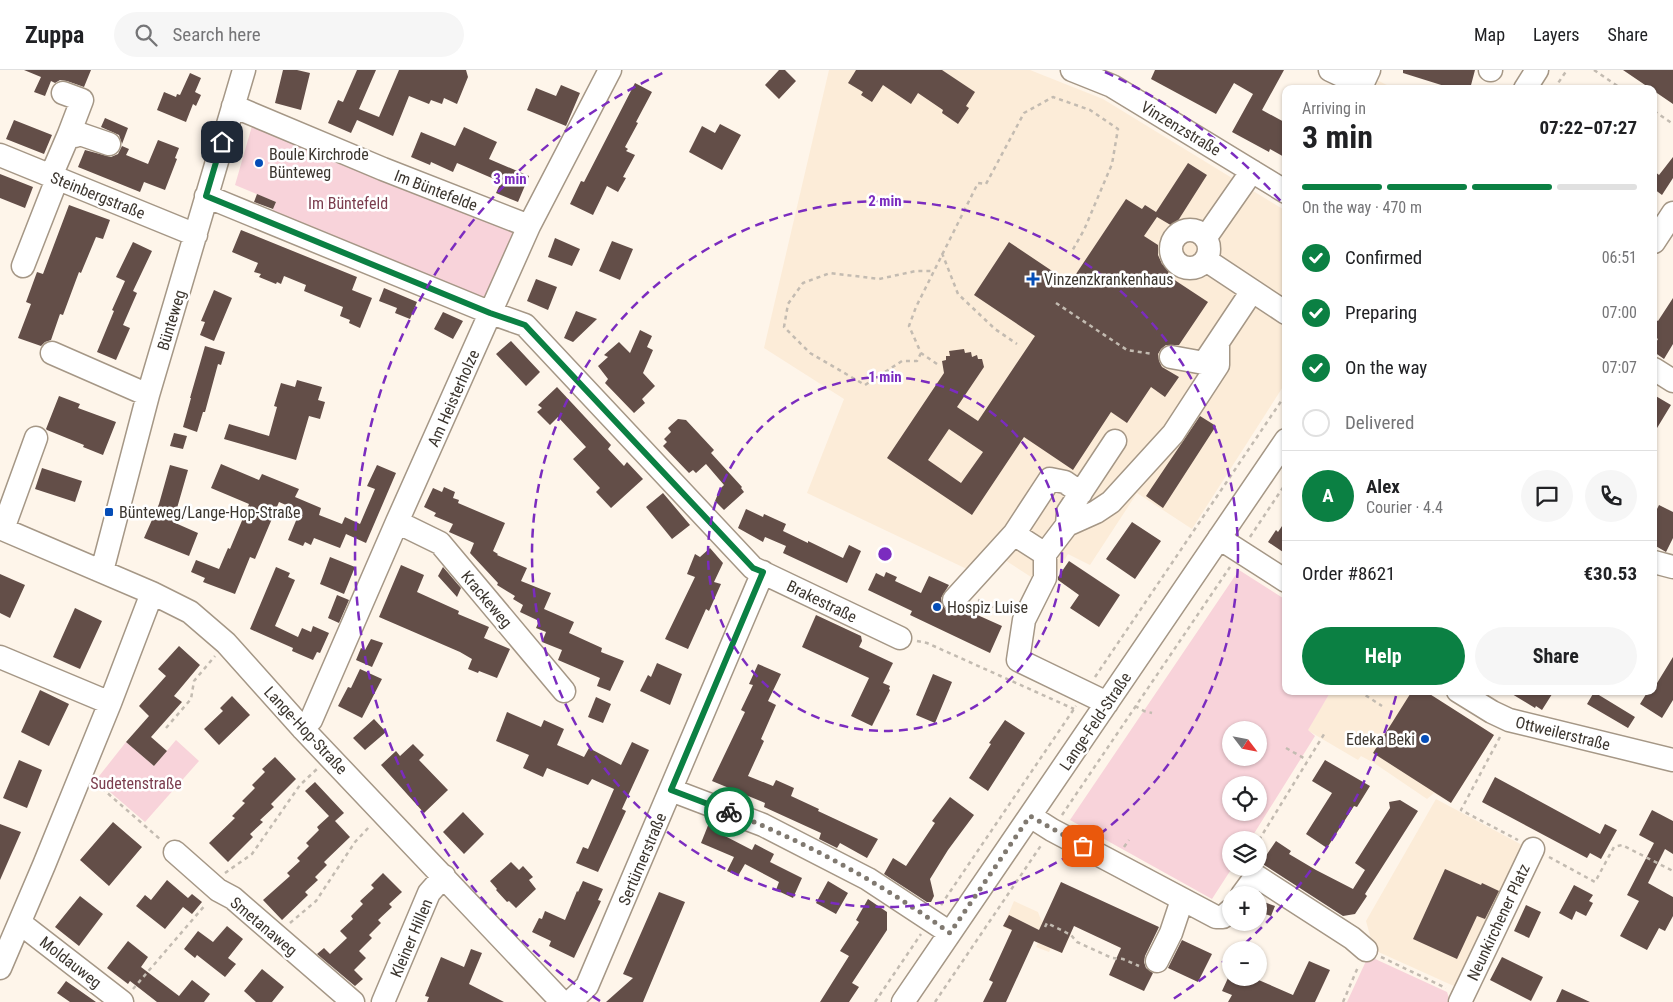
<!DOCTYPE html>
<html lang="en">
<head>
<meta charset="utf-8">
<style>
	:root { --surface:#fff; --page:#f6f6f6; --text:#202124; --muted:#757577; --line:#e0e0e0; --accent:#0b8043 }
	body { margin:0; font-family:"Roboto Condensed",sans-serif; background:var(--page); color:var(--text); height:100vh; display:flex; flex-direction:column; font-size:19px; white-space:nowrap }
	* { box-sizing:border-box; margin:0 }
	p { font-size:16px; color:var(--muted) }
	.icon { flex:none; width:28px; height:28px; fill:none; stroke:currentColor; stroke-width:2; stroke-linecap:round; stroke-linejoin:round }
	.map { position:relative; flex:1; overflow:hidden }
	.side { position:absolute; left:1282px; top:15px; width:375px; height:610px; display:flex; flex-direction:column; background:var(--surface); border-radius:10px; box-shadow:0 1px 4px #0004 }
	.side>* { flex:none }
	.needle { width:32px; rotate:122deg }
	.buttons { position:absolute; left:1222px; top:651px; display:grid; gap:10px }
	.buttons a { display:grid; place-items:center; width:45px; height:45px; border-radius:50%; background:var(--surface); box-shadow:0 1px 4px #0004; font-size:25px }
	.pin { position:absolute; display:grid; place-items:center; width:42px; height:42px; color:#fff; margin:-21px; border-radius:10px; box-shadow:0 2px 8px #0006 }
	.courier { position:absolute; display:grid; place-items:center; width:50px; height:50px; margin:-25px; border:4px solid #0b8043; border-radius:50%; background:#fff; color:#222; box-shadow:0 1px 6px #0007 }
	.summary em { font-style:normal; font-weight:700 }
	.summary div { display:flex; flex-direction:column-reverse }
	.summary { display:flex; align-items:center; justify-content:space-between; height:85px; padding:0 20px }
	h1 { font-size:32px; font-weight:700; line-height:38px }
	.bar { display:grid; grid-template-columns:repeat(4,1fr); gap:8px 5px; align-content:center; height:60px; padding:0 20px }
	.bar i { height:6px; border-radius:4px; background:var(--line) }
	.bar .current { background:var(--accent) }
	.bar p { grid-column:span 4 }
	.line { display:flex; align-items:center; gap:12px; padding:0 20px; border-top:1px solid var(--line) }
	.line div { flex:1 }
	.round { display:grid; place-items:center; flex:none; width:52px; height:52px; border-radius:26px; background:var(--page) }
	ol { padding:0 20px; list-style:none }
	li { display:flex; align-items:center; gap:15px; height:55px }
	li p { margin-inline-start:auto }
	li .icon { padding:5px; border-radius:50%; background:var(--accent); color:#fff; stroke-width:4 }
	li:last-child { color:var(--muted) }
	li i { width:28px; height:28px; border:2px solid var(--line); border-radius:50% }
	.primary-button { display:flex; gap:10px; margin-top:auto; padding:10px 20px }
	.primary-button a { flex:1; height:58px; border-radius:30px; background:var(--accent); color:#fff; font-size:20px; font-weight:700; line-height:58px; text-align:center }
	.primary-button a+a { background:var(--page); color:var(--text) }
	header { display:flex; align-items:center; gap:30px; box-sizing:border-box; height:70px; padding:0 25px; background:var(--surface); border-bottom:1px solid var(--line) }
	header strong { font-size:24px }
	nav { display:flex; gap:28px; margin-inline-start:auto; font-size:18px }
	.search { width:350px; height:45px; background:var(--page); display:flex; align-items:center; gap:12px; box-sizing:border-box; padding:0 18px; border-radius:28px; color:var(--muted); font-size:19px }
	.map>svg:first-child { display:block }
	.built { fill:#fcecd8 }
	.green { fill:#f8d3da; fill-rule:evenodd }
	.building { fill:#634e48; fill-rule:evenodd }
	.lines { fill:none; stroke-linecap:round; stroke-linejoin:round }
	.minor-casing { stroke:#a59786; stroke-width:25 }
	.path { stroke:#c3bbb1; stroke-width:2.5; stroke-dasharray:4 4; stroke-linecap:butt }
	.minor { stroke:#fff; stroke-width:22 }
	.done { stroke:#807970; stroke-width:5; stroke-dasharray:0 9 }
	.route { stroke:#0b8043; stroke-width:6 }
	.ring { fill:none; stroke:#7b2cbf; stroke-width:2.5; stroke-dasharray:9 6 }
	.poi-dot { fill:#054db7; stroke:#fff; stroke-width:2 }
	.labels { text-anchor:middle; stroke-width:5; stroke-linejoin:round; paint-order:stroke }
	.street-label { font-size:16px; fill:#3c362f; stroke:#fff }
	.poi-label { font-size:16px; fill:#3c362f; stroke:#fff; text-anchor:start }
	.park-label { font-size:16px; fill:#7b3d4e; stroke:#fff }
	.centre { fill:#7b2cbf; stroke:#fff; stroke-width:2.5 }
	.ring-label { font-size:15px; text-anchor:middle; font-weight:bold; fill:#7b2cbf; stroke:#fff; stroke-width:5; stroke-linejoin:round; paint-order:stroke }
</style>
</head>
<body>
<header>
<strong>Zuppa</strong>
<div class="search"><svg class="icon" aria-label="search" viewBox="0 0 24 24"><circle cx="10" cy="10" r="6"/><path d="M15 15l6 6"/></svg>Search here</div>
<nav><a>Map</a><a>Layers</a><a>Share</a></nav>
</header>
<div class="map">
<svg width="1673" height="932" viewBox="0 0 1673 932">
	<rect width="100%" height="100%" fill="#fef5ea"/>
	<path class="built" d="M829 0H1030L1103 29 1286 141V312L1192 459 1137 423 1090 495 1068 484 1048 518 988 479 971 501 807 423 844 329 764 278Z
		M1375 9 1395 19H1371Z
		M1331 621H1425L1494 665 1451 733 1434 723 1427 729 1374 693 1361 686 1358 690 1307 660Z
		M1436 729 1524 776 1456 917 1374 880 1366 851Z
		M1014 831 1038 842 1041 850 1071 864 1062 883 1051 878 1049 882 1036 877 1038 873 1003 857Z"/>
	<path class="green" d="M252 56 523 158 484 235 271 144 276 132 235 115Z
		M1239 500 1286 530V621H1331L1308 660 1315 666 1250 770H1231L1232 798 1212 829 1070 750ZM1231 660H1259V688H1231ZM1231 715H1259V742H1231Z
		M176 670 199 691 145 752 96 710 126 672 154 696Z
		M1373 888 1447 922 1449 928 1447 932H1347L1366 891Z"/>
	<path class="building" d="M24 0H91L84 17 67 11 60 10 55 13 51 11 45 26 34 22 41 7Z
		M283 0H297L310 3 301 40 275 33Z
		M357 0H376L359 39 379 47 399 0H466L468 7 457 34 444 28 442 34 431 30 429 34 409 26 393 66 357 50 351 63 328 53 338 30 343 32Z
		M779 0H785L796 11 779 29 765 15Z
		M856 0H942L975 22 966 36 969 38 958 54 942 43 943 40 918 23 911 34 883 15 872 32 861 25 863 22 848 13Z
		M1155 0H1284L1262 40 1286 53V88L1270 79 1269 82 1232 62 1253 24 1234 13 1216 44 1151 9Z
		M1403 0H1475L1470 19H1454L1403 3Z
		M1623 0H1673V34L1654 21V19L1648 17Z
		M190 3 201 8 195 22 201 25 196 36 193 34 186 52 157 40 164 22 176 27 177 24 180 25Z
		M635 13 652 22 636 52 638 53 625 77 628 79 626 81 635 85 623 107 626 108 618 122 607 116 593 145 570 134 581 111 584 112Z
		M561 15 580 23 566 56 527 40 536 18 556 26Z
		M105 48 128 58 122 74 119 65 101 57Z
		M14 50 52 65 44 84 6 69Z
		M720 54 741 65 722 100 689 82 702 56 715 63Z
		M464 57 497 72 489 89 529 106 518 132 496 123 501 112 457 93 453 102 431 92 430 95 411 87 421 62 455 76Z
		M158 70 179 78 175 88 177 89 165 120 144 112 140 122 78 97 85 80 111 87 118 84 122 76 129 79 126 85 148 94Z
		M1673 87V108L1662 125 1654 119V101L1659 105Z
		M1188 93 1207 105 1174 157 1157 147 1144 166 1158 175V185L1162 194 1170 200 1167 205 1208 232 1179 275H1166L1161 279 1158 284 1159 291 1162 297 1179 307 1165 327 1151 317 1127 353 1111 342 1073 400 1024 367 972 445 887 388 944 303 942 291 946 290V286H950L949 281 964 279 965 283 971 282 972 287 977 285 978 289H982L984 297 957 337 978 351 1035 266 974 225 1009 172 1070 213 1126 129 1142 139 1145 135 1156 142ZM949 359 983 382 961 413 928 390Z
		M0 104 33 117 25 138 0 128Z
		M257 124 276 132 273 139 254 132Z
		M69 135 110 150 103 169 96 167 81 203 79 202 63 245 60 244 51 270 45 272 41 276 18 268 31 234 26 232 37 202 43 204Z
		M241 160 357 207 352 220 372 228 360 258 349 253 350 250 340 246 343 237 304 221 306 215 284 206 281 214 277 212 276 214 259 207 261 204 254 202 258 193 232 182Z
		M555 168 580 179 572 196 548 187Z
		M612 171 633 179 620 210 599 201Z
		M133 172 152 181 133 221 137 223 123 255 130 258 116 290 97 282 114 241 112 240 125 211 116 207Z
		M536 209 557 217 548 240 527 231Z
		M384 218 417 232 410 249 395 243 397 238 379 231Z
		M214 220 232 228 214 271 200 265 205 252 201 251Z
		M1673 228V274L1664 289 1654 282V276L1658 269 1654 266V249L1658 251Z
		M576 241 597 249 573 272 564 268Z
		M443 242 463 251 453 269 434 259Z
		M640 260 652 266 647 277 653 280 643 303 655 316 642 329 645 333 634 343 605 313 608 309 598 296 608 287 604 285 619 272 630 283Z
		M511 271 540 302 526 316 496 284Z
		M205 276 225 282 221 295 218 294 205 342H203L197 362 183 357 191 328H190Z
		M297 310 322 317 318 330 325 332 320 349 309 346 296 390 224 369 229 354 269 366 277 337 274 336 281 313 295 317Z
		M557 317 611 375 608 379 624 396 627 392 643 409 611 438 596 422 600 418 573 389 586 377 558 347 550 355 537 342 542 338 538 335Z
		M1654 325 1671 335 1654 363Z
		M59 326 80 334 78 338 116 352 103 385 83 377 84 375 47 360 46 359Z
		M1200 346 1216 356 1163 438 1146 426Z
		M678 349 686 350 714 380 711 383 742 417 741 418 744 422 724 440 715 431 720 419 724 415 706 394 696 403 693 400 689 403 663 376 667 372 664 369 671 362 668 358Z
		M174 363 187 366 183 379 170 376Z
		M221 394 259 410 262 404 299 419 295 427 321 438 319 445 342 454 345 447 360 454 375 419 367 416 377 395 396 403 366 473 346 464 340 478 314 468 311 475 305 472 303 476 288 470 300 441 279 432 255 489 250 487 235 524 203 512 205 508 191 502 196 490 219 499 228 478 230 479 249 434 211 418Z
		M170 395 188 400 173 452 198 463 189 486 144 468 159 434Z
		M42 398 82 411 75 432 35 419Z
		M444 417 455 422 453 428 459 430 458 433 505 453 493 481 498 484 497 485 527 498 521 511 551 523 544 539 574 552 569 563 602 578 601 582 624 591 610 621 597 616 600 608 558 590 562 580 542 572 546 562 536 558 539 551 520 542 523 535 513 529 515 526 497 515 498 513 470 483 474 473 449 462 453 454 434 446 436 443 424 437 433 418 442 422Z
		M663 423 690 455 672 469 646 437Z
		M1659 435 1673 442V468L1666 482 1654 475V445Z
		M746 439 763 447 764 444 786 454 783 461 808 473V471L843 488 849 475 861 481 847 513 783 483 786 476 765 467 763 472 738 458Z
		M1286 450V484L1268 472 1276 460 1278 462Z
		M1132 452 1161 471 1135 509 1106 489Z
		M710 478 723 493 714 512 721 514 709 541 706 539 688 579 665 569 695 507 687 504 695 484 700 487Z
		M330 487 355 497 344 524 320 514Z
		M1069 491 1120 525 1099 557 1070 538 1079 525 1058 510V507Z
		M401 495 424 505 417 522 459 541 458 544 489 557 484 568 510 579 497 608 479 601 478 603 468 599 472 589 460 582 379 547Z
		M276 497 290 503 288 507 295 510 275 556 298 567 302 558 311 562 313 556 329 563 320 583 317 582 313 590 292 581 293 578 250 559Z
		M443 497 461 518 457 527 438 506Z
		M886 502 897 507 895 511 921 523 929 506 949 515 941 528 942 534 946 540 951 543H958L964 539 1002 556 990 583 910 545 912 541 868 520 876 503 884 507Z
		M0 504 25 515 10 548 0 543Z
		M337 525 349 530 339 553 328 548Z
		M75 538 102 551 80 599 53 587Z
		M816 545 861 566 862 571 859 577 893 593 883 613 890 616 889 619 890 620 872 656 851 646 869 608 802 577Z
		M371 569 383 573 372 597 356 590 361 578 365 580Z
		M179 576 200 595 174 626 182 632 151 667 167 681 154 696 126 672 149 646 139 636 166 606 158 599Z
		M1673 587V630L1662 648 1640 634 1648 621H1654V618Z
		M657 593 682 604 670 635 640 621 648 605 651 607Z
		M758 594 781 604 768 631 776 635 761 669 764 671 748 706 773 716 776 710 794 718 791 726 819 739 818 741 878 769 867 788 840 773 837 778 819 769 821 763 764 737 765 733 712 711 745 642 741 640 753 615 749 614Z
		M360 599 382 609 362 648 338 636 348 617 351 618Z
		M933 604 952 612 935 653 916 645Z
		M40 620 69 634 49 676 21 662Z
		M1412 621H1425L1494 665 1451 733 1373 683Z
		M1507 621H1554L1542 640 1536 636 1535 638Z
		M1594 622 1635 647 1628 658 1587 634Z
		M232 626 250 645 219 675 204 659 223 641 220 638Z
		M596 627 611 634 603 653 588 647Z
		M507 642 541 657 544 650 564 659 557 675 584 687 589 678 621 695 632 672 649 680 622 739 626 741 598 802 576 793 583 777 588 779 614 719 592 709 588 715 547 698 543 707 523 698 529 685 496 671Z
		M374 649 386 662 365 680 353 668Z
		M1005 650 1025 663 988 721 969 708 991 674 989 673Z
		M413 674 424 685 419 690 448 720 424 743 381 695 396 681 400 686Z
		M275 687 296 709 271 734 274 737 260 750 263 752 250 764 253 767 228 792 209 773 235 748 232 746 245 733 242 731 255 718 252 715 265 702 262 699Z
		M19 690 42 700 27 738 3 728Z
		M1325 690 1370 716 1357 737 1354 736 1327 778 1306 764 1332 723 1312 711Z
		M1495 707 1600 764 1605 754 1617 760 1601 789 1590 783 1587 788 1482 732Z
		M315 712 344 743 335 751 350 767 324 792 327 795 315 807 318 810 305 822 308 825 282 850 263 830 290 806 287 803 300 791 297 788 309 776 306 773 319 760 317 757 329 746 305 721Z
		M950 727 974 745 948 780 930 809 934 826 931 832H927L884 804 893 788 906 796 935 753 932 751Z
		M1400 730 1418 741 1365 824 1367 826 1355 844 1343 846 1261 793 1276 771 1291 781 1289 784 1316 800 1353 819 1365 800 1355 793 1390 738 1389 732Z
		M1652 740 1673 751V784L1665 779 1648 813 1673 827V846L1665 861 1659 858 1647 880 1620 866 1639 831 1627 825 1654 773 1639 765Z
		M463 742 484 764 464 784 443 762Z
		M113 752 142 777 109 816 80 790Z
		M709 753 725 760 723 765 752 780 755 774 774 784 770 792 802 808 793 828 776 820 779 812 745 794 738 806 727 801 734 787 701 773Z
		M0 754 21 762 0 810Z
		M511 792 519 800 523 796 533 807 529 810 536 819 516 838 509 831 507 832 496 820 497 819 490 811Z
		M1445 799 1481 815 1482 813 1499 821 1485 849 1477 846 1457 889 1413 869Z
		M383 803 402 822 389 834 392 837 378 850 381 853 369 865 372 868 359 881 366 888 354 900 363 909 355 916 317 884 324 878 330 884 347 868 340 861 353 849 351 846 363 834 360 831 374 818 371 815Z
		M167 810 188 828 192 824 202 832 192 844 183 837 165 859 136 836 145 825 151 830Z
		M583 811 603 819 598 830 601 831 574 888 549 876 551 871 532 862 539 848 542 849 545 841 565 850 577 821 578 822Z
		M828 811 848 823 836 844 816 833Z
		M1061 812 1159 857 1145 886 1144 892 1146 898 1153 903 1144 921 1109 905 1121 878 1074 856 1062 883 1034 871 1006 932H983L993 912 989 910 1012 860 1003 856 1009 845 1039 860Z
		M1574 815 1593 825 1589 831 1593 833 1586 846 1576 841 1572 850 1559 843Z
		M659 822 685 832 643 932H606L633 908 623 904Z
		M80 826 103 844 79 876 55 857Z
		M868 829 887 842V860L852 913 859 917 849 932H820L849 886 840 881 859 852 856 850Z
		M1259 830 1275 836 1271 846 1259 842Z
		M1526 835 1541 842 1529 868 1514 861Z
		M227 856 243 869 228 888 236 894 225 907 197 885 195 888 184 879 198 861 213 872Z
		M1182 870 1212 884 1198 912 1168 898Z
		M128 871 148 887 141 897 179 926 192 910 210 924 204 932H157L130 911 128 914 107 898Z
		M471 879 482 883 469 914 504 932H427L429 927 425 926 441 887 464 897Z
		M1502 887 1543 907 1531 931 1490 910Z
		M1309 891 1330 900 1315 932H1228L1232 925 1222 921 1228 908H1254L1293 925Z
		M262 899 284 917 272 932H256L244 921Z
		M66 911 96 932H70L57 923Z
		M1562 919 1590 932H1556Z"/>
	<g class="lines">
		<g class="minor-casing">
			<path id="minor" d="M1072 0 1112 16 1286 122
				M1330 0 1362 15 1369 0
				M1490 0H1491
				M1525 19 1537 0
				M63 23 82 30 69 64
				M233 36 383 99 529 156
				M0 85 196 165
				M51 106 69 64 75 66 80 64 109 74
				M206 126 491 243 525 255 753 498 900 568
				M1171 179a19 19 0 1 1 38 0a19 19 0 1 1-38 0Z
				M1206 167 1252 101
				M1654 172 1673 143
				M1206 190 1286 243
				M23 196 57 109
				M52 283 148 325
				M1171 287 1204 293 1252 221
				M1654 299 1673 311
				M1115 371 1068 442 1067 455 1096 442 1111 432 1173 364 1218 295V273
				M397 452 440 473 564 621
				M1067 455 1045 484 1014 464 1050 409 1065 412 1081 423
				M0 458 152 523 190 542 226 573 303 659 562 932
				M3 459 36 368
				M1219 468 1286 511
				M1045 484V508L1024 550 1018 590 1107 633
				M1654 492 1673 497
				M102 501 148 325 244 0
				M954 530 1014 464
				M0 587 110 633
				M1458 621 1492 642 1509 650 1673 690
				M303 659 311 650 397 452 529 156 610 0
				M671 720 763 755 868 809 950 863
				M1030 746 1052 760 1216 847H1223L1231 840
				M175 782 218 820 233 828 353 932
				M1242 825 1256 806 1352 868 1366 880
				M20 853 122 932
				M1157 891 1171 863 1182 830
				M0 898 44 795 110 633 152 523
				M383 932 429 823 444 806
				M570 932 587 916 763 502
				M903 932 1286 370
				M1460 932 1533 779"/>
		</g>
		<path class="path" d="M1594 0 1622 19
			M1554 19 1567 0
			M1654 41 1673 54
			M942 183 958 224 995 259 1017 274
			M1056 233 1127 280 1153 284
			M921 283 917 291H902L865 315 810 283 784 257 788 234 803 213 830 203 879 209 916 201H934
			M937 294 921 283 909 256 916 237 978 113 986 114 1024 43 1053 27 1090 40 1118 59 1112 94 1084 160 1072 181
			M1250 467 1286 413
			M978 530 1007 543
			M917 571 927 573 1074 639
			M1095 607 1286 324
			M1359 621 1382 636
			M1135 636 1144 641 1152 643
			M166 658 191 629 194 611 215 586
			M1500 667 1461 740 1518 770
			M1286 678 1307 690
			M96 713 161 770
			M1062 745 1230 497
			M1259 770 1326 661
			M1124 777 1129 770
			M1549 787 1595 812 1614 777 1622 775 1673 801
			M225 803 252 784 300 715 317 699
			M941 835 1076 636
			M290 853 316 831 355 772 370 756
			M1045 857 1047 853 1071 865 1077 872 1112 888 1123 889 1139 896
			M1381 887 1446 918
			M133 919 206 834
			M875 932 921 864
			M935 932 1042 774
			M1343 932 1358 897"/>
		<use href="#minor" class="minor"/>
	</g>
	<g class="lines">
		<path class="done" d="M729 742C807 772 882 814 950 863L1030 746 1083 776"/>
		<path class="route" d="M222 72 206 126 490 243 525 255 753 498 763 502 671 720 729 742"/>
	</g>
	<g class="ring">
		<circle cx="885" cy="484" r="177"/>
		<circle cx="885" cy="484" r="353"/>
		<path d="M1396 626A530 530 0 0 1 1240 878M1229 887A530 530 0 0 1 1170 931M600 931A530 530 0 0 1 665 2M1105 2A530 530 0 0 1 1285 136"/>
	</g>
	<g class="poi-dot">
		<circle cx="259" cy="93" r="5"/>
		<path d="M1030.5 201.5h5v5h5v5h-5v5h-5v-5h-5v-5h5z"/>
		<rect x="104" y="437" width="10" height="10" rx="2.5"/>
		<circle cx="937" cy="537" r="5"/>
		<circle cx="1425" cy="669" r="5"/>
	</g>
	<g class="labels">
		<g class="street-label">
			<text transform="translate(1181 58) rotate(31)" y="6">Vinzenzstraße</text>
			<text transform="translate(436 120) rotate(21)" y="6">Im Büntefelde</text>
			<text transform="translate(98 125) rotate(22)" y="6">Steinbergstraße</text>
			<text transform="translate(171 250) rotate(-73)" y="6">Bünteweg</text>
			<text transform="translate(453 328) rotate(-66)" y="6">Am Heisterholze</text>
			<text transform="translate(487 529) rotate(50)" y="6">Krackeweg</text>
			<text transform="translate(822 531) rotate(26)" y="6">Brakestraße</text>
			<text transform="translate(1095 651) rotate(-56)" y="6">Lange-Feld-Straße</text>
			<text transform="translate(306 660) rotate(47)" y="6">Lange-Hop-Straße</text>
			<text transform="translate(1563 663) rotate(14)" y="6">Ottweilerstraße</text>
			<text transform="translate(642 789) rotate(-67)" y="6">Sertürnerstraße</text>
			<text transform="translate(1498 852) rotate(-65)" y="6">Neunkirchener Platz</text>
			<text transform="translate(264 856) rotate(40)" y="6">Smetanaweg</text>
			<text transform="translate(411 868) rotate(-67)" y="6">Kleiner Hillen</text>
			<text transform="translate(71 892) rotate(38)" y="6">Moldauweg</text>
		</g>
		<g class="poi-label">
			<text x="269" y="90">Boule Kirchrode<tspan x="269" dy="18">Bünteweg</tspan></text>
			<text x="1044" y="215">Vinzenzkrankenhaus</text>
			<text x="119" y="448">Bünteweg/Lange-Hop-Straße</text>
			<text x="947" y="543">Hospiz Luise</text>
			<text x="1415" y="675" text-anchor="end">Edeka Beki</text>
		</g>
		<g class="park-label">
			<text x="348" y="139">Im Büntefeld</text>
			<text x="136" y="719">Sudetenstraße</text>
		</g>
	</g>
	<circle cx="885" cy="484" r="8" class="centre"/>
	<g class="ring-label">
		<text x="510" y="114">3 min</text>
		<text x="885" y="136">2 min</text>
		<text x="885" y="312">1 min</text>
	</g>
</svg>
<div class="buttons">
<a><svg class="needle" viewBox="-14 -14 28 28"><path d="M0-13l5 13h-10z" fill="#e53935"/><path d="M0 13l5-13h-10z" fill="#757577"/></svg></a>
<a><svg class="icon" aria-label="locate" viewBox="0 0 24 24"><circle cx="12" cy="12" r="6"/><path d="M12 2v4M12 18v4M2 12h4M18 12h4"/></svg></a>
<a><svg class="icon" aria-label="layers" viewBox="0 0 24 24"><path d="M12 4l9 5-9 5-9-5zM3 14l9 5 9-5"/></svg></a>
<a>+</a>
<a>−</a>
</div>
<div class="pin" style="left:1083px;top:776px;background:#ea580c"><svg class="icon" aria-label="bag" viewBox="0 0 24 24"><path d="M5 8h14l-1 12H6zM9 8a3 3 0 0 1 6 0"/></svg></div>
<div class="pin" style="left:222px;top:72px;background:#1f2937"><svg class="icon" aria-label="home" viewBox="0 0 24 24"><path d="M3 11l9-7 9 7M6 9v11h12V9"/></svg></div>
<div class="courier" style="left:729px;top:742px"><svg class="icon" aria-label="bike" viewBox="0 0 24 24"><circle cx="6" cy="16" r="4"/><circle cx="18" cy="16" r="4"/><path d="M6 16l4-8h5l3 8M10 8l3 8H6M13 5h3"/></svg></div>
<section class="side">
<div class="summary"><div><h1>3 min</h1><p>Arriving in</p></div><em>07:22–07:27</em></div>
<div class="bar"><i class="current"></i><i class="current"></i><i class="current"></i><i></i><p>On the way · 470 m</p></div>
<ol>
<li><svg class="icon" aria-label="check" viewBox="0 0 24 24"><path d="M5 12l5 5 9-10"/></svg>Confirmed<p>06:51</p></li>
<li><svg class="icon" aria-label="check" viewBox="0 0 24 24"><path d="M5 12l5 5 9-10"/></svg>Preparing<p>07:00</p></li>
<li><svg class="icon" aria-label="check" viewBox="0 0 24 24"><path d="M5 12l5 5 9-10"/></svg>On the way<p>07:07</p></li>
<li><i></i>Delivered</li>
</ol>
<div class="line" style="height:90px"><b class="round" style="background:var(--accent);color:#fff">A</b><div><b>Alex</b><p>Courier · 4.4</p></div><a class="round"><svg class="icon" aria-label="chat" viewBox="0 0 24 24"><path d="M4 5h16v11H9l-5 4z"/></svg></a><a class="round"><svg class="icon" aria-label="phone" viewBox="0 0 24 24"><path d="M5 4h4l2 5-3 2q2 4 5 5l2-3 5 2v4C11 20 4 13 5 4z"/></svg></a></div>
<div class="line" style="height:65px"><div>Order #8621</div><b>€30.53</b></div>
<div class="primary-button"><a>Help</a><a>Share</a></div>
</section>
</div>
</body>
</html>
